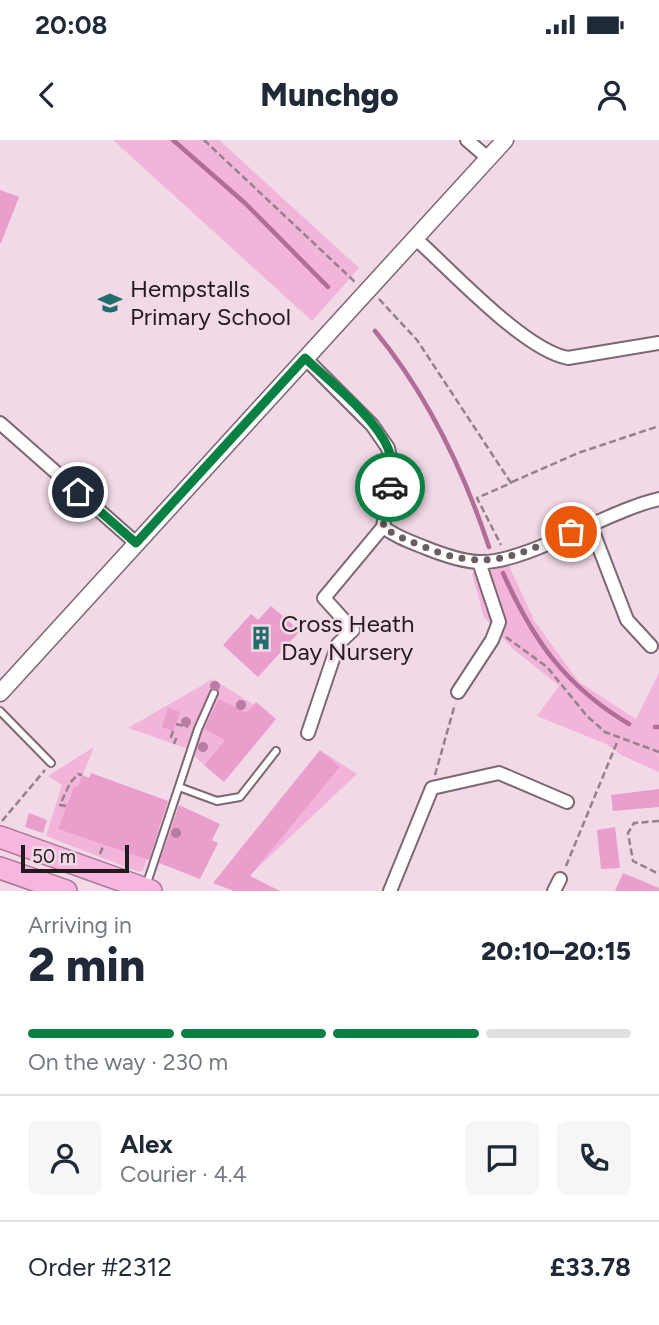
<!DOCTYPE html>
<html lang="en">
<head>
<meta charset="utf-8">
<style>
	:root { --surface:#fff; --page:#f6f6f7; --text:#1f2937; --muted:#747a83; --line:#e0e1e3; --accent:#0b8043 }
	body { margin:0; font-family:Figtree,sans-serif; background:var(--page); color:var(--text); height:100vh; display:flex; flex-direction:column; font-size:26px; white-space:nowrap }
	* { box-sizing:border-box; margin:0 }
	p { font-size:23px; color:var(--muted) }
	.icon { flex:none; width:38px; height:38px; fill:none; stroke:currentColor; stroke-width:2; stroke-linecap:round; stroke-linejoin:round }
	.map { position:relative; height:751px; overflow:hidden }
	.details { display:flex; flex-direction:column; background:var(--surface); flex:1 }
	.details>* { flex:none }
	.scale { position:absolute; left:21px; bottom:18px; width:108px; box-sizing:border-box; padding-left:7px; border:4px solid #231a1f; border-top:0; font-size:19px; line-height:24px; white-space:nowrap; color:#231a1f; -webkit-text-stroke:5px #f1d9e7; paint-order:stroke }
	.pin { position:absolute; display:grid; place-items:center; width:60px; height:60px; color:#fff; margin:-30px; border:4px solid #fff; border-radius:50%; box-shadow:0 2px 7px #0007 }
	.courier { position:absolute; display:grid; place-items:center; width:70px; height:70px; margin:-35px; border:5px solid #0b8043; border-radius:50%; background:#fff; color:#222; box-shadow:0 2px 9px #0007 }
	.summary em { font-style:normal; font-weight:800 }
	.summary div { display:flex; flex-direction:column-reverse }
	.summary { display:flex; align-items:center; justify-content:space-between; height:119px; padding:0 28px }
	h1 { font-size:46px; font-weight:800; line-height:52px }
	.bar { display:grid; grid-template-columns:repeat(4,1fr); gap:10px 7px; align-content:center; height:84px; padding:0 28px }
	.bar i { height:9px; border-radius:5px; background:var(--line) }
	.bar .active { background:var(--accent) }
	.bar p { grid-column:span 4 }
	.line { display:flex; align-items:center; gap:18px; padding:0 28px; border-top:2px solid var(--line) }
	.line div { flex:1 }
	.round { display:grid; place-items:center; flex:none; width:74px; height:74px; border-radius:10px; background:var(--page) }
	.status { display:flex; justify-content:space-between; align-items:center; height:49px; padding:0 35px; background:var(--surface); direction:ltr }
	.status svg { height:19px; fill:currentColor }
	header { display:flex; justify-content:space-between; align-items:center; height:91px; padding:0 28px; background:var(--surface); font-size:32px; font-weight:800 }
	.map>svg:first-child { display:block }
	.green { fill:#f2b5d9 }
	.lines { fill:none; stroke-linecap:round; stroke-linejoin:round }
	.stream { stroke:#b16c97; stroke-width:4.5 }
	.building { fill:#e99ecc }
	.service-casing { stroke:#7c6773; stroke-width:10 }
	.minor-casing { stroke:#7c6773; stroke-width:16 }
	.tertiary-casing { stroke:#7c6773; stroke-width:19 }
	.trunk-casing { stroke:#ab7395; stroke-width:24 }
	.path { stroke:#93828c; stroke-width:2.5; stroke-dasharray:7 3.5; stroke-linecap:butt }
	.service { stroke:#fff; stroke-width:6 }
	.minor { stroke:#fff; stroke-width:12 }
	.tertiary { stroke:#fff; stroke-width:16 }
	.trunk { stroke:#f6b6de; stroke-width:21 }
	.tree { fill:#b77da3 }
	.done { stroke:#6b5d65; stroke-width:7; stroke-dasharray:0 12.6 }
	.route { stroke:#0b8043; stroke-width:9 }
	.labels { text-anchor:middle; stroke-width:5; stroke-linejoin:round; paint-order:stroke }
	.poi-label { font-size:24px; fill:#231a1f; stroke:#f1d9e7; text-anchor:start }
</style>
</head>
<body>
<div class="status"><b>20:08</b><svg viewBox="0 0 49 12"><path d="M0 12V9h3v3zM5 12V6h3v6zM10 12V3h3v9zM15 12V0h3v12zM26 1h20v11H26zM47 4h2v5h-2z"/></svg></div>
<header><svg class="icon" aria-label="back" viewBox="0 0 24 24"><path d="M15 5l-7 7 7 7"/></svg>Munchgo<svg class="icon" aria-label="person" viewBox="0 0 24 24"><circle cx="12" cy="8" r="4"/><path d="M4 21q1-7 8-7t8 7"/></svg></header>
<div class="map">
<svg width="659" height="751" viewBox="0 0 659 751">
	<rect width="100%" height="100%" fill="#f1d9e7"/>
	<path class="green" d="M113 0H219L359 128 312 181Z
		M509 426 535 482 579 542 636 579 659 533V632L623 616 606 604 537 576 559 546 512 508 484 477 472 433Z
		M213 539 254 565 204 625 186 608 128 588Z
		M94 607 78 647 74 646 58 689 147 719 143 730 139 732 46 696 62 645 48 636Z
		M320 610 357 634 254 731 340 627Z"/>
	<g class="lines">
		<path class="stream" d="M173 0 246 64 328 147
			M375 191C427 254 463 329 489 407
			M503 433C533 500 565 546 629 584
			M655 587H659"/>
	</g>
	<path class="building" d="M0 50 19 57 1 103H0Z
		M271 466 300 491 258 537 223 505 251 474 258 480Z
		M219 559 247 573 256 562 276 579 224 642 204 625 225 600 204 589Z
		M168 568 180 572 173 591 162 587Z
		M320 610 340 627 250 736 280 751H234L213 743Z
		M91 633 168 661 149 720 58 689 74 646 78 647 82 635 89 638Z
		M659 649V667L613 671 611 655Z
		M179 665 220 684 212 700 218 703 200 739 159 723Z
		M29 673 47 680 43 693 25 687Z
		M615 687 620 728 601 729 597 690Z
		M623 733 659 748V751H615Z"/>
	<g class="lines">
		<g class="service-casing">
			<path id="service" d="M0 571 51 623
				M179 647 217 661 240 657 276 611
				M146 746 198 589 214 553"/>
		</g>
		<g class="minor-casing">
			<path id="minor" d="M467 0 489 19
				M416 99C452 131 524 210 568 218L659 203
				M305 218 372 285 388 308 392 329 383 387 324 458 353 490 338 504 308 593
				M0 283 136 403
				M590 384 627 480 651 506
				M383 387C396 397 411 402 426 408 441 414 461 421 478 422 523 425 609 370 659 359
				M458 552 492 500 499 482 479 422
				M390 751 432 648 499 633 567 662
				M554 751 560 739"/>
		</g>
		<g class="tertiary-casing">
			<path id="tertiary" d="M0 553 505 0"/>
		</g>
		<g class="trunk-casing">
			<path id="trunk" d="M0 697 151 751
				M0 728 66 751"/>
		</g>
		<path class="path" d="M204 0 355 142
			M379 159 417 200 511 343 477 358 501 405
			M512 342 578 313 659 286
			M506 497 547 527 587 576 605 592 659 612
			M176 584 188 587
			M173 591 171 597 176 599 174 604
			M435 635 455 564
			M66 666 60 665 70 643 78 634 82 635
			M2 681 45 630
			M659 681 634 683 628 693 633 721 659 734
			M100 714 104 704
			M566 726 618 600"/>
		<use href="#service" class="service"/>
		<use href="#minor" class="minor"/>
		<use href="#tertiary" class="tertiary"/>
		<use href="#trunk" class="trunk"/>
	</g>
	<g class="tree">
		<circle cx="215" cy="546" r="5"/>
		<circle cx="241" cy="565" r="5"/>
		<circle cx="186" cy="582" r="5"/>
		<circle cx="203" cy="607" r="5"/>
		<circle cx="176" cy="693" r="5"/>
	</g>
	<g class="lines">
		<path class="done" d="M390 347 383 387C395 396 408 400 422 406 483 432 513 418 571 392"/>
		<path class="route" d="M78 352 136 403 305 218C330 242 374 276 388 308 393 321 391 334 390 347"/>
	</g>
	<defs>
		<g id="school-bare" transform="scale(1.89)"><path d="M0-5L7-2L0 1L-7-2ZM-4 1L0 2.5L4 1V4Q0 6-4 4Z" fill="#216d6b" stroke="#f1d9e7" stroke-width="2.5" paint-order="stroke"/></g>
		<g id="building-bare" transform="scale(1.89)"><path d="M-4-6H4V6H1V3H-1V6H-4ZM-2.5-4.3h1.7v1.8h-1.7ZM.8-4.3h1.7v1.8H.8ZM-2.5-1h1.7V.8h-1.7ZM.8-1h1.7V.8H.8Z" fill="#216d6b" stroke="#f1d9e7" stroke-width="2.5" paint-order="stroke"/></g>
	</defs>
	<g fill-rule="evenodd">
		<use href="#school-bare" x="110" y="163"/>
		<use href="#building-bare" x="261" y="498"/>
	</g>
	<g class="labels">
		<g class="poi-label">
			<text x="130" y="157">Hempstalls<tspan x="130" dy="28">Primary School</tspan></text>
			<text x="281" y="492">Cross Heath<tspan x="281" dy="28">Day Nursery</tspan></text>
		</g>
	</g>
</svg>
<div class="scale">50 m</div>
<div class="pin" style="left:571px;top:392px;background:#ea580c"><svg class="icon" aria-label="bag" viewBox="0 0 24 24"><path d="M5 8h14l-1 12H6zM9 8a3 3 0 0 1 6 0"/></svg></div>
<div class="pin" style="left:78px;top:352px;background:#1f2937"><svg class="icon" aria-label="home" viewBox="0 0 24 24"><path d="M3 11l9-7 9 7M6 9v11h12V9"/></svg></div>
<div class="courier" style="left:390px;top:347px"><svg class="icon" aria-label="car" viewBox="0 0 24 24"><path d="M5 17H2v-5l4-1 3-4h7l3 4 3 1v5h-3M9 17h6M6 11h13"/><circle cx="7" cy="17" r="2"/><circle cx="17" cy="17" r="2"/></svg></div>
</div>
<section class="details">
<div class="summary"><div><h1>2 min</h1><p>Arriving in</p></div><em>20:10–20:15</em></div>
<div class="bar"><i class="active"></i><i class="active"></i><i class="active"></i><i></i><p>On the way · 230 m</p></div>
<div class="line" style="height:126px"><a class="round"><svg class="icon" aria-label="person" viewBox="0 0 24 24"><circle cx="12" cy="8" r="4"/><path d="M4 21q1-7 8-7t8 7"/></svg></a><div><b>Alex</b><p>Courier · 4.4</p></div><a class="round"><svg class="icon" aria-label="chat" viewBox="0 0 24 24"><path d="M4 5h16v11H9l-5 4z"/></svg></a><a class="round"><svg class="icon" aria-label="phone" viewBox="0 0 24 24"><path d="M5 4h4l2 5-3 2q2 4 5 5l2-3 5 2v4C11 20 4 13 5 4z"/></svg></a></div>
<div class="line" style="height:91px"><div>Order #2312</div><b>£33.78</b></div>
</section>
</body>
</html>
